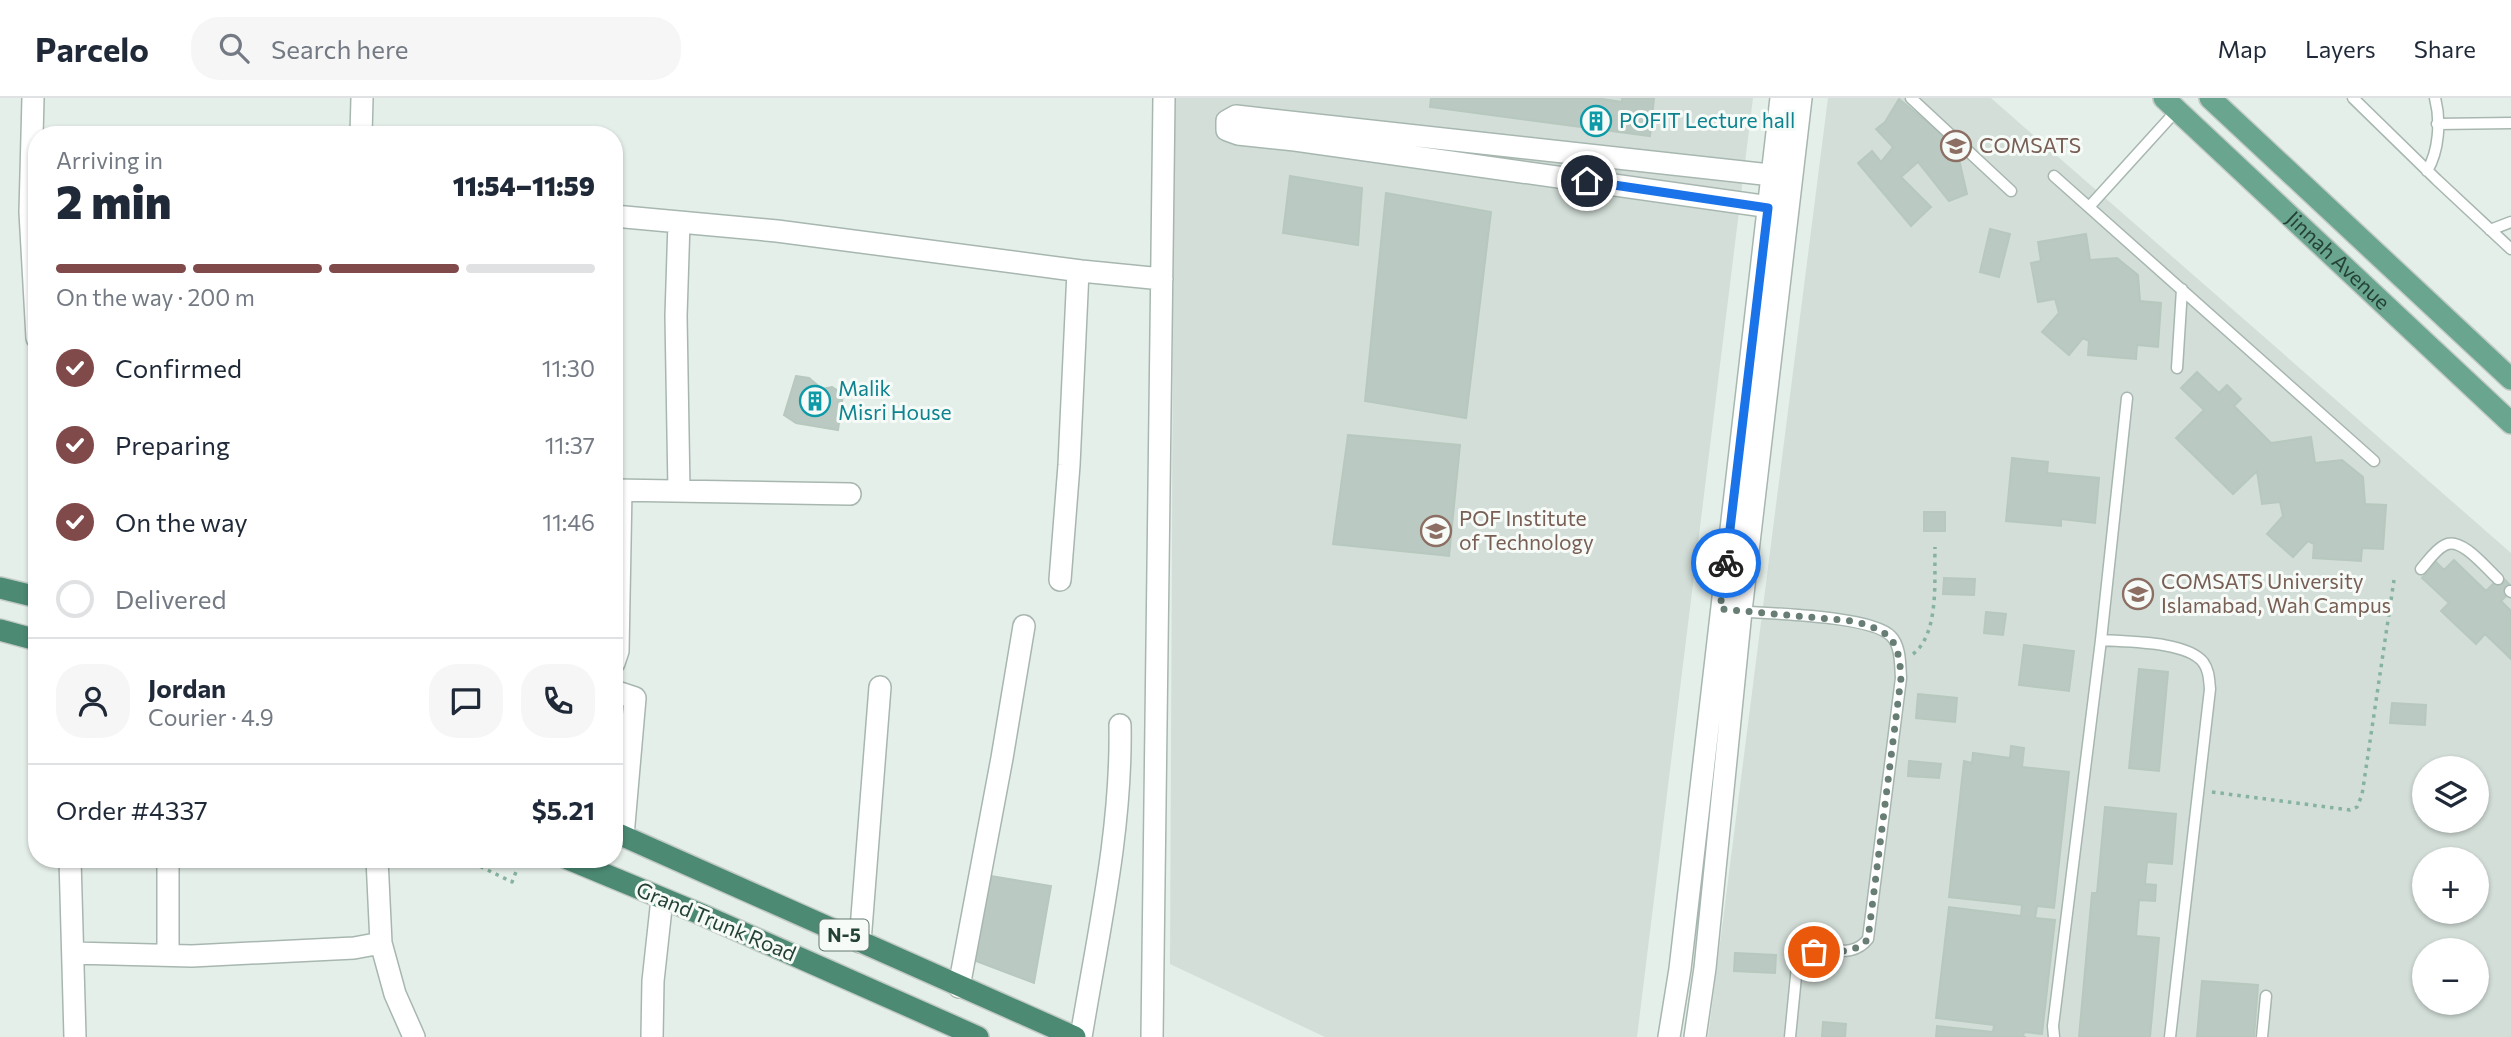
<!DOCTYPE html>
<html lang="en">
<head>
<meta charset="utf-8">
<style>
	:root { --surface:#fff; --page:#f6f6f7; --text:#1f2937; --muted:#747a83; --line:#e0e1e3; --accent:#7f4a49 }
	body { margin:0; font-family:Commissioner,sans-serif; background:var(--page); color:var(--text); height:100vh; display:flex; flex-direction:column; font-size:26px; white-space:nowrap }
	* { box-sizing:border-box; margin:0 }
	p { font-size:23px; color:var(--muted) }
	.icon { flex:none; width:38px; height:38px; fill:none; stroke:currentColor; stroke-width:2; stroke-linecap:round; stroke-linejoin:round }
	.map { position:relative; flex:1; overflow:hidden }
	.sheet { position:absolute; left:28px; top:28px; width:595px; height:742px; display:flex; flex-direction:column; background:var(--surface); border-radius:28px; box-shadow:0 2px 5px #0004 }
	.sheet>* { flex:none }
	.buttons { position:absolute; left:2412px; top:658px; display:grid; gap:14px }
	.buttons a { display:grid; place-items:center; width:77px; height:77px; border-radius:50%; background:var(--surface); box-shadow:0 2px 5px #0004; font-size:35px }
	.pin { position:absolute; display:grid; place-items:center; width:60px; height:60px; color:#fff; margin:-30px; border:4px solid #fff; border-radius:50%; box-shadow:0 2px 7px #0007 }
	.courier { position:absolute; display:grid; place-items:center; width:70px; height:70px; margin:-35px; border:5px solid #1a73e8; border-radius:50%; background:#fff; color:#222; box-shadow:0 2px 9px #0007 }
	.overview em { font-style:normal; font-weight:800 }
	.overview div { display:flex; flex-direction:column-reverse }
	.overview { display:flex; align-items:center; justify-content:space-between; height:119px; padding:0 28px }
	h1 { font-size:46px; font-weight:800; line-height:52px }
	.bar { display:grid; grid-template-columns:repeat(4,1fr); gap:10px 7px; align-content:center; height:84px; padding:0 28px }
	.bar i { height:9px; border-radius:5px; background:var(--line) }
	.bar .selected { background:var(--accent) }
	.bar p { grid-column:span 4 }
	.line { display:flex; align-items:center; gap:18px; padding:0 28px; border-top:2px solid var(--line) }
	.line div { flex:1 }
	.round { display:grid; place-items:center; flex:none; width:74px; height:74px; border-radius:28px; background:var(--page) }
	ol { padding:0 28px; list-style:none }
	li { display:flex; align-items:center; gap:21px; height:77px }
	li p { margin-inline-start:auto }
	li .icon { padding:7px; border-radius:50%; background:var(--accent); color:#fff; stroke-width:4 }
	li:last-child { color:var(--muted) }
	li i { width:38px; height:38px; border:4px solid var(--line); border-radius:50% }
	header { display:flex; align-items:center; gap:42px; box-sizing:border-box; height:98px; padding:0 35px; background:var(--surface); border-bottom:2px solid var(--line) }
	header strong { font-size:33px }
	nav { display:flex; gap:38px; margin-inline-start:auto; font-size:24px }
	.search { width:490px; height:63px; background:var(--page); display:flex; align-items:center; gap:18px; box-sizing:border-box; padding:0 24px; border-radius:28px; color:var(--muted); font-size:26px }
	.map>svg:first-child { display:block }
	.built { fill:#d3ded8; fill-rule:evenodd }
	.building { fill:#bac9c2; stroke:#b7c8bf; stroke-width:2 }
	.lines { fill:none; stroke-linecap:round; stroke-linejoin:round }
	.service-casing { stroke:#a7b7b0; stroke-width:13 }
	.minor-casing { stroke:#a7b7b0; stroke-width:24 }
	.tertiary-casing { stroke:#a7b7b0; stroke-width:24 }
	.primary-casing { stroke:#c2cac7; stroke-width:24 }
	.trunk-casing { stroke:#c2cac7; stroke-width:24 }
	.path { stroke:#85b39f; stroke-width:3.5; stroke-dasharray:3.5 5; stroke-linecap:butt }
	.service { stroke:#fff; stroke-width:10 }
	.minor { stroke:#fff; stroke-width:21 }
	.tertiary { stroke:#fff; stroke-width:21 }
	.primary { stroke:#69a58f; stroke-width:21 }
	.trunk { stroke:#4c8a74; stroke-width:21 }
	.done { stroke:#687e75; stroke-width:7; stroke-dasharray:0 12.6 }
	.route { stroke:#1a73e8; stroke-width:9 }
	.labels { text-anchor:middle; stroke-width:6; stroke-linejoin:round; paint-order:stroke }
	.shield { fill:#f6fbf8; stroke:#637970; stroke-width:2 }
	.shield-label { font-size:19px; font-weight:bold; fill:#244136 }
	.culture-label { font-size:21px; fill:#0d838f; stroke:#f6fbf8; text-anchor:start }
	.education-label { font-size:21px; fill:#785e54; stroke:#f6fbf8; text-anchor:start }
	.street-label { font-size:21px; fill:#244136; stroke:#f6fbf8 }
</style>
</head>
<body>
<header>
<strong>Parcelo</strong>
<div class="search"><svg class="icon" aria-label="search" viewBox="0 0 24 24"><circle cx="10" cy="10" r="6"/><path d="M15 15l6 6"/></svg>Search here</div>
<nav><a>Map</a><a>Layers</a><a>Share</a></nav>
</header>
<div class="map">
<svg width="2511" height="939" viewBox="0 0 2511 939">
	<rect width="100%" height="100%" fill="#e5efe9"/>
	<path class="built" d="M1174 0H1753L1637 939H1325L1170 866Z
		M1828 0H1991L2511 455V939H1708ZM2424 670H2476V723H2424ZM2424 761H2476V814H2424ZM2424 852H2476V905H2424Z"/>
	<path class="building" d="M1431 0H1596L1622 4V0H1654L1650 38 1430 9Z
		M1899 1 1956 48 1967 96 1949 103 1918 64 1901 79 1931 109 1911 128 1858 65 1872 53 1881 64 1893 49 1876 31 1885 24Z
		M1290 78 1362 90 1358 147 1283 135Z
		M1386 95 1491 114 1466 320 1365 303Z
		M1990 131 2010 136 1999 179 1980 174Z
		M2086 136 2090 162 2117 160 2138 177 2140 203 2161 205 2158 249 2137 247 2136 261 2088 257 2089 243 2083 240 2069 257 2042 234 2059 215 2055 201 2038 204 2031 165 2041 163 2038 144Z
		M2197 274 2219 295 2227 287 2241 301 2234 308 2271 345 2311 339 2315 365 2342 362 2363 379 2365 406 2386 407 2383 451 2362 450 2361 463 2313 460 2314 446 2308 443 2293 459 2267 436 2283 418 2280 404 2262 406 2257 373 2233 396 2176 340 2204 312 2181 290Z
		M796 278 809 280 822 291 832 289 843 296 838 332 796 325 784 317Z
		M1348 337 1460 347 1449 458 1333 446Z
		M2012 360 2048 364 2047 375 2099 380 2095 425 2061 421V428L2006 423Z
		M1924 414H1945V433H1924Z
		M2454 462 2486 493 2501 478 2511 488V493L2501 503 2511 513V561L2485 536 2476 546 2441 513 2449 505 2422 480 2436 464 2444 472Z
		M1944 480 1975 481 1974 497 1943 496Z
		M1986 514 2006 516 2003 537 1984 535Z
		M2024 547 2074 553 2069 593 2019 587Z
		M2139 571 2168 574 2159 673 2129 670Z
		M1918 596 1957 600 1955 624 1916 620Z
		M2392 605 2426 607 2425 627 2390 625Z
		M2011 648 2024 650 2022 669 2069 674 2054 810 2037 808 2035 820 2055 822 2042 936 2024 934 2023 939H2026H1936L1937 928 1993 934 1994 927 1936 920 1949 809 2021 818 2022 807 1949 799 1964 663 1972 665 1973 655 2010 660Z
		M1909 663 1941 666 1939 680 1908 678Z
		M2105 709 2176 716 2172 766 2147 764 2145 786 2156 787 2155 803 2139 802 2136 838 2159 840 2150 939H2079L2092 795H2097Z
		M985 777 1051 788 1034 885 971 861Z
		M1735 855 1776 857 1775 875 1734 873Z
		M2202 883 2258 887 2254 939H2197Z
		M1823 924 1846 926 1845 939H1822Z"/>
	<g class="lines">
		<g class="service-casing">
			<path id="service" d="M1911 0 2011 93
				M2353 0 2437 82 2511 151
				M2437 26 2511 25
				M2427 73C2439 53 2441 23 2435 0
				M2054 78 2374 363
				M2089 109 2177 12
				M2490 132 2511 124
				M2177 270 2182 191
				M2421 471C2428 463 2436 451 2445 447 2461 438 2486 470 2498 481
				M2510 493 2511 494
				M1737 513C1769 516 1870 517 1891 538 1901 548 1900 567 1901 580L1868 841C1849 865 1821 843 1803 858 1800 860 1799 865 1797 868L1790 939
				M2101 542C2127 544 2186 543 2203 564 2209 572 2209 581 2210 591L2170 939
				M2054 939 2053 928 2101 542 2127 300
				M2262 939 2266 898"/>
		</g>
		<g class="minor-casing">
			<path id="minor" d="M33 0 30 114 37 240
				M361 37 362 0
				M1785 111 1295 42 1238 36 1227 32V23L1236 18 1789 79
				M614 118 777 133 1081 173 1162 181
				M679 124 676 218 679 393
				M614 392 850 396
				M1060 482 1069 367 1078 173
				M614 565 618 553 621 392
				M614 593 635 600 623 738
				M70 761 75 939
				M168 761V857
				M377 761 381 845 395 896 414 939
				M860 844 880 589
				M73 855 192 858 354 850 381 845
				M959 889 1002 660 1024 528
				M652 939 653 883 662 801
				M1081 939C1098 836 1122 732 1120 627
				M1152 939 1164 0"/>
		</g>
		<g class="tertiary-casing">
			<path id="tertiary" d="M1669 939 1680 871 1781 0
				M1695 939 1705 870 1741 513 1801 0"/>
		</g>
		<g class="primary-casing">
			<g id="primary">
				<path id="s1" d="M2164 0 2511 325"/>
				<path d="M2210 0 2511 281"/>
			</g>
		</g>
		<g class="trunk-casing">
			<path id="trunk" d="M0 490 37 499
				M0 532 37 542
				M614 734 1075 939
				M568 761 703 817 978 939"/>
		</g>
		<path class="path" d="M1913 556C1940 535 1934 480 1935 449
			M2212 694 2350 712 2357 709 2362 697 2394 482
			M465 761 512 784 521 761"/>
		<use href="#service" class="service"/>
		<use href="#minor" class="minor"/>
		<use href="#tertiary" class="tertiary"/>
		<use href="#primary" class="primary"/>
		<use href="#trunk" class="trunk"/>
	</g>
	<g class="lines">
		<path class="done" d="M1726 465 1720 511 1853 523C1890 533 1899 540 1901 580L1868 841C1854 857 1834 853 1814 854"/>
		<path class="route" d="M1587 83 1768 110 1726 465"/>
	</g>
	<defs>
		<g id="building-ring" transform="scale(1.575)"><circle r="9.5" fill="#f6fbf8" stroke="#0f9aa8" stroke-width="1.5"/><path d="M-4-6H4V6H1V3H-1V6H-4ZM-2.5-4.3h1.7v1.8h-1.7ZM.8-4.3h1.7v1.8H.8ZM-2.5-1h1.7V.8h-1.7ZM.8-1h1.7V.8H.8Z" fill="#0f9aa8"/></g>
		<g id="school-ring" transform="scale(1.575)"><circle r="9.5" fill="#f6fbf8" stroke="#8d6e63" stroke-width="1.5"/><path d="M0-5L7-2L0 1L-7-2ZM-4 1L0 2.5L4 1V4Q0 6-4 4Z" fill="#8d6e63"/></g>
		<g id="university-ring" transform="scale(1.575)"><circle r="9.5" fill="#f6fbf8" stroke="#8d6e63" stroke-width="1.5"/><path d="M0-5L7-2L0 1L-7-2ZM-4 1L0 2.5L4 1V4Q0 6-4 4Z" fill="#8d6e63"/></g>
	</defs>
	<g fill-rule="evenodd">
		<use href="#building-ring" x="1596" y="23"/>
		<use href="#school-ring" x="1956" y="48"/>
		<use href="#building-ring" x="815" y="303"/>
		<use href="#university-ring" x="1436" y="433"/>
		<use href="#university-ring" x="2138" y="496"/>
	</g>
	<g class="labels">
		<rect class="shield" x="819.5" y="821.5" width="49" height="31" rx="5"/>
		<g class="shield-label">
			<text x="844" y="844">N-5</text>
		</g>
		<g class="culture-label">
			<text x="1619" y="30">POFIT Lecture hall</text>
			<text x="838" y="298">Malik<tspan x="838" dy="24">Misri House</tspan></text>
		</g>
		<g class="education-label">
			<text x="1979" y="55">COMSATS</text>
			<text x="1459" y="428">POF Institute<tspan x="1459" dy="24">of Technology</tspan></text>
			<text x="2161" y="491">COMSATS University<tspan x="2161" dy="24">Islamabad, Wah Campus</tspan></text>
		</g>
		<g class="street-label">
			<text dy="7" stroke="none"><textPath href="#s1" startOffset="238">Jinnah Avenue</textPath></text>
			<text transform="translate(716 824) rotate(23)" y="7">Grand Trunk Road</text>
		</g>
	</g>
</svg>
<div class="buttons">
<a><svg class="icon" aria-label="layers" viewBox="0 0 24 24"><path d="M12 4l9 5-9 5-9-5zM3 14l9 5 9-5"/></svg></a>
<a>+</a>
<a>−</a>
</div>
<div class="pin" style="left:1814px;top:854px;background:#ea580c"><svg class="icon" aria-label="bag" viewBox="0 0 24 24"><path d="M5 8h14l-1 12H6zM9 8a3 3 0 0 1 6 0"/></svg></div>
<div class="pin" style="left:1587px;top:83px;background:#1f2937"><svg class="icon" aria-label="home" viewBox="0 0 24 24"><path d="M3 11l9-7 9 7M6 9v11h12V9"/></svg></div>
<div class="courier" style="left:1726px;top:465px"><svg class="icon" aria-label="bike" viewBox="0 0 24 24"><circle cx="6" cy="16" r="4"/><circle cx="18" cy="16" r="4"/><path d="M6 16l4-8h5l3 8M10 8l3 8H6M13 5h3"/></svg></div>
<section class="sheet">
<div class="overview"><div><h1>2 min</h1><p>Arriving in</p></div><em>11:54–11:59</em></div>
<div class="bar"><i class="selected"></i><i class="selected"></i><i class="selected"></i><i></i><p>On the way · 200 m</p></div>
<ol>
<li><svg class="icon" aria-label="check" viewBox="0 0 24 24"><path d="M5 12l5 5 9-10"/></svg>Confirmed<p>11:30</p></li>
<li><svg class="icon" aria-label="check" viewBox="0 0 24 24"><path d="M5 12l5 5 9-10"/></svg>Preparing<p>11:37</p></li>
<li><svg class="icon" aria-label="check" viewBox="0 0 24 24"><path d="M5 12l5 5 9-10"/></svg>On the way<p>11:46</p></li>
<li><i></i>Delivered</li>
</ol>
<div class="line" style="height:126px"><a class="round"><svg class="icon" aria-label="person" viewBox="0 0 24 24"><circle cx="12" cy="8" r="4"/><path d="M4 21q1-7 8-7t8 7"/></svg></a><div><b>Jordan</b><p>Courier · 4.9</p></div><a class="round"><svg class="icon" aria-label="chat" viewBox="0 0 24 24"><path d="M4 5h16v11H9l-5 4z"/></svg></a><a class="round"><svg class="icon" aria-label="phone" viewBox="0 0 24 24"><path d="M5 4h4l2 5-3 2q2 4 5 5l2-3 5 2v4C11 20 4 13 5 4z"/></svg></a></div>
<div class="line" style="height:91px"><div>Order #4337</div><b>$5.21</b></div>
</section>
</div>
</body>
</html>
